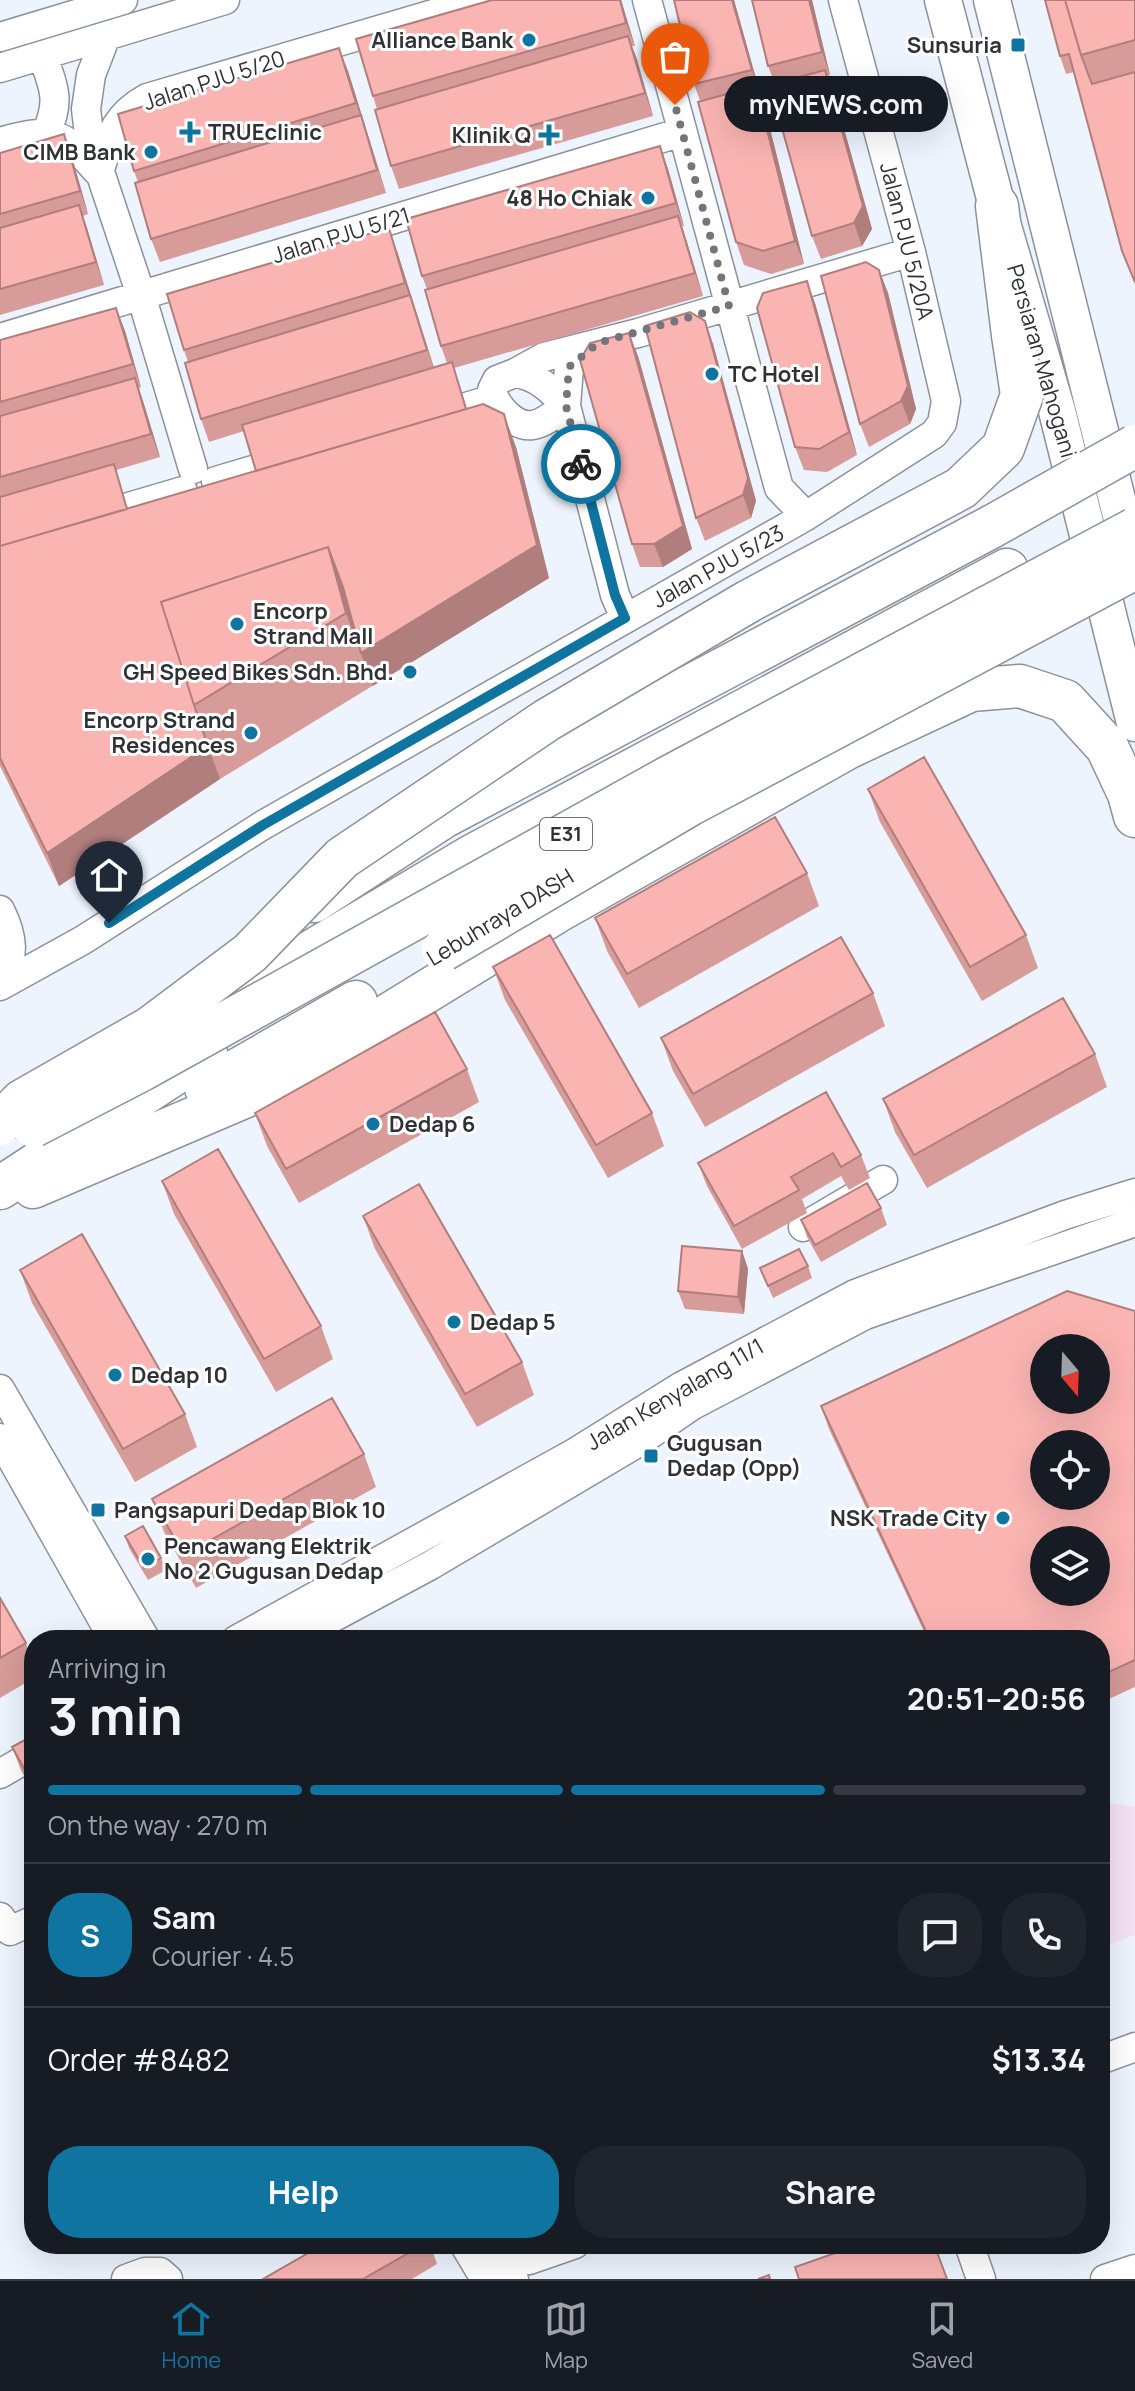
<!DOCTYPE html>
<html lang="en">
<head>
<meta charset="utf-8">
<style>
	:root { --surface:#171b24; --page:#20242c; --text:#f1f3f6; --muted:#9ea1a6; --line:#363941; --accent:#0f74a0 }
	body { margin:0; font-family:Manrope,sans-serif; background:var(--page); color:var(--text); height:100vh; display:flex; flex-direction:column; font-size:30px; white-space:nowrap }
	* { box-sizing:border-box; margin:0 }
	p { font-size:26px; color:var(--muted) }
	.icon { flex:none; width:44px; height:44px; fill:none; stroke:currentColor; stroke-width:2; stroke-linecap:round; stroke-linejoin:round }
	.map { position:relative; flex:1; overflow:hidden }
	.details { position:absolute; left:24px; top:1630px; width:1086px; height:624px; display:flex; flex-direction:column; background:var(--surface); border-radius:32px; box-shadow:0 8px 32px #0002 }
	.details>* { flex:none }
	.needle { width:52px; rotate:161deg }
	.controls { position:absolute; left:1030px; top:1334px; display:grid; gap:16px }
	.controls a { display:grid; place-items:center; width:80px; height:80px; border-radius:50%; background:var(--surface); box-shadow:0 8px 32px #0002; font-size:40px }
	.pin { position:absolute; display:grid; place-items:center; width:68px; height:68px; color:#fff; margin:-82px -34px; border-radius:50% 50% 50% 0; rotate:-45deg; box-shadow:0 0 8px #0007 }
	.pin .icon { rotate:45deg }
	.courier { position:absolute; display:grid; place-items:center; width:80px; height:80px; margin:-40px; border:6px solid #0f74a0; border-radius:50%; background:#fff; color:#222; box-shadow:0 2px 10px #0007 }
	.bubble { position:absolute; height:56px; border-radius:28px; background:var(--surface); box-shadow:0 8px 32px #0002; font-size:26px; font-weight:700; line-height:56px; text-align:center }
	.overview em { font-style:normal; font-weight:700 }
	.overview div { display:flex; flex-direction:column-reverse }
	.overview { display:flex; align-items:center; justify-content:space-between; height:136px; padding:0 24px }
	h1 { font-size:52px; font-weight:700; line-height:60px }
	.bar { display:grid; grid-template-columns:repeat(4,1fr); gap:12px 8px; align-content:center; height:96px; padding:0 24px }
	.bar i { height:10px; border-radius:6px; background:var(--line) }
	.bar .on { background:var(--accent) }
	.bar p { grid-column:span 4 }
	.line { display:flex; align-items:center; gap:20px; padding:0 24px; border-top:2px solid var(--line) }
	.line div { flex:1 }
	.round { display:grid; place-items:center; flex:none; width:84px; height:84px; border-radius:32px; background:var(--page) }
	.cta { display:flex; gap:16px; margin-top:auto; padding:16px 24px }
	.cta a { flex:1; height:92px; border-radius:32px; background:var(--accent); color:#fff; font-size:32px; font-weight:700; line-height:92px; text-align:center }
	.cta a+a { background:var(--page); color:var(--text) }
	.menu { display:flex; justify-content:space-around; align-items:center; height:112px; border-top:2px solid var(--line); background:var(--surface); font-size:22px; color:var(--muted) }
	.menu a { display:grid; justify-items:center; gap:4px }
	.menu .on { color:var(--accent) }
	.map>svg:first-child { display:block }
	.education { fill:#f5e2f3 }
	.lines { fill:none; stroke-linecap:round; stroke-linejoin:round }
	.minor-casing { stroke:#8b929a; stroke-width:31 }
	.major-casing { stroke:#8b929a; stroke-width:39 }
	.highway-casing { stroke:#8b929a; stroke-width:45 }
	.minor { stroke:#fff; stroke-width:28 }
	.major { stroke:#fff; stroke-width:36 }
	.highway { stroke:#fff; stroke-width:42 }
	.highway-bridge-casing { stroke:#8b929a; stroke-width:45; stroke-linecap:butt }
	.highway-bridge { stroke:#fff; stroke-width:42 }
	.wall { fill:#d79b99 }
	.shaded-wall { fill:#af7e7d }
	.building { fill:#fab4b2; stroke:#af7e7d; stroke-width:2; fill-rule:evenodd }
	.done { stroke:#72757b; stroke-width:8; stroke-dasharray:0 14.4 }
	.route { stroke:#0f74a0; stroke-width:10 }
	.poi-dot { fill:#0f74a0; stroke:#fff; stroke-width:3 }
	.labels { text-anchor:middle; stroke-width:6; stroke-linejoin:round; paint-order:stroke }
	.shield { fill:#fff; stroke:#6d6f72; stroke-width:2 }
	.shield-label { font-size:20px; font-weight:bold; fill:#2f3135 }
	.poi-label { font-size:22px; font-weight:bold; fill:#2f3135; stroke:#fff; text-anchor:start }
	.street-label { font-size:22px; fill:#2f3135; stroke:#fff }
</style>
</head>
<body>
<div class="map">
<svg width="1135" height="2279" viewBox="0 0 1135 2279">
	<rect width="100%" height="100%" fill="#edf4fd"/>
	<path class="education" d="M1100 1801 1135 1807V1935L1100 1947Z"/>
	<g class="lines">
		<g class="minor-casing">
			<path id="minor" d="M647 0 779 488 806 516
				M106 36 91 75 86 109 90 142 141 295 193 469
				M0 37 123 0
				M42 55C54 87 61 101 46 133
				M0 68 225 0
				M0 142C50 127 63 131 96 170
				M99 173C110 138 113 117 147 98L481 0
				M0 338 682 132
				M594 346 569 367 566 406 615 595 625 618
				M515 373 544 357 638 333 911 252
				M515 373C537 376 551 389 566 406 556 413 545 423 533 425 515 428 495 406 492 390L497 380Z
				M429 418 493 399
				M216 481 293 458
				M91 518 183 491
				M0 910C15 940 13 954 3 984
				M0 986 83 940 263 825 806 516 934 434 942 423 946 401 911 252 843 0
				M803 1227 883 1180
				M0 1389 146 1640
				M0 1438 114 1640
				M236 1640 576 1452 682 1386 855 1294 1065 1215 1135 1193
				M291 1640 431 1565 639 1442 693 1405 865 1315 1135 1222
				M0 1774 34 1754
				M0 1917 10 1931 34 1920
				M1100 2060 1135 2047
				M464 2244 485 2279
				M495 2244 514 2279
				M969 2244 981 2279
				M529 2260 575 2244
				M126 2279 145 2272H160L168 2279
				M1105 2279 1135 2269"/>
		</g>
		<g class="major-casing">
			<path id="major" d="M943 0 997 206 1057 411 1135 723
				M992 0 1132 559"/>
		</g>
		<g class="highway-casing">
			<path id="highway" d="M997 206 1013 335
				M314 901 445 816 991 527
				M252 987 472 856 1007 570
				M206 1088 356 1002
				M33 1187 281 1081 556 912 849 747 971 690 1020 686 1065 701 1107 747 1129 794 1135 816
				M0 1188 206 1053"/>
		</g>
		<use href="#minor" class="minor"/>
		<use href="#major" class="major"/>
		<use href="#highway" class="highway"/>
		<g class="highway-bridge-casing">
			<path id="highway-bridge" d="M991 527 1135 446
				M443 950 689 805 1135 568
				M0 1124 22 1101 150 1028 250 953 342 858 547 720 749 601 961 488 1003 448 1022 395 1013 335
				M33 1126 143 1069 671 776 1135 529"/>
		</g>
		<use href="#highway-bridge" class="highway-bridge"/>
	</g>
	<path class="wall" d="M621 0 635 46H632L653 116 399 189 391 166 377 109 373 96Z
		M674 0H734L760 93H759L765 109 804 264 771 274 744 265 736 242 700 101 694 84Z
		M752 0H812L830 75 828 76 834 93 872 229 862 246 821 259 812 236 775 84 768 66Z
		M1135 0V284L1122 251 1074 72 1066 74 1060 56Z
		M348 71 386 193 160 262 151 239 138 182 134 171Z
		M660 146 668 169 684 226H682L703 296 454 368 467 409 516 447 549 578 220 779 59 886 0 766V340L116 308 125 331 141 387 139 388 160 457 116 470 127 509 256 471 244 431 209 442 201 419 188 362 184 350 397 251 434 367 447 363 441 346 427 289 422 276Z
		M0 153 72 157 88 214 83 216 104 285 0 315Z
		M879 270 888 293 916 409 910 424 869 447 860 424Z
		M815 303 857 455 827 472 804 470 795 447Z
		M705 321 713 344 756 501 751 518 705 541 696 518Z
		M638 356 692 549 663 567H640L632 544Z
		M868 789 1026 935 1038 968 982 1001 880 822Z
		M807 873 819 906 639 1008 607 951 595 918Z
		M493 967 652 1113 664 1146 608 1178 505 1000Z
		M873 993 885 1026 705 1127 673 1071 661 1038Z
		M1095 1054 1107 1087 927 1188 895 1132 883 1099Z
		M467 1069 479 1102 299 1203 267 1146 255 1113Z
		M826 1092 861 1155 870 1178 849 1190 841 1176 802 1199 807 1213 742 1249 707 1186 698 1163Z
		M162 1181 321 1326 333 1359 276 1392 174 1214Z
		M881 1208 887 1225 821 1262 807 1237 801 1220Z
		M363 1216 522 1362 534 1395 477 1427 375 1249Z
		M742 1251 748 1269 744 1314 685 1309 678 1291Z
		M808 1266 812 1278 773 1298 760 1268Z
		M20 1270 185 1414 197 1447 135 1482 32 1303Z
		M1135 1311V1687L1100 1703V1640H928L829 1429 821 1406Z
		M364 1454 376 1487 196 1588 164 1532 152 1499Z
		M125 1536 161 1558 166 1570 148 1580 129 1548Z
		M0 1598 26 1643 34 1665V1678L0 1698Z
		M34 1735V1794L21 1770 12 1747Z
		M324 2244H430L437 2264 412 2279H263Z"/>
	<path class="shaded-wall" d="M620 0H621L635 46 626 23Z
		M732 0H734L760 93 752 70Z
		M809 0H812L830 75 822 52Z
		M628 36 637 59 653 116 645 93Z
		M339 48 348 71 386 193 356 103Z
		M825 70 834 93 872 229 862 246 854 223Z
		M756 86 765 109 804 264 795 241Z
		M64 134 72 157 88 214 80 191Z
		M660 146 668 169 684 226 676 203Z
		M79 205 87 228 104 285 96 262Z
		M678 216 686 239 703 296 695 273Z
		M389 228 397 251 435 373 405 283Z
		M879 270 888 293 916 409 910 424 901 401Z
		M807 281 815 303 857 455 849 432Z
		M116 308 125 331 141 387 133 364Z
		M705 321 713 344 756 501 751 518 743 495Z
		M629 333 638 356 692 549 663 567 654 544Z
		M135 378 143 401 160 457 151 434Z
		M504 414 516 447 549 578 373 686 346 613 328 547Z
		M208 746 220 779 59 886 47 853Z
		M742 1251 748 1269 744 1314 738 1297Z"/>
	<path class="building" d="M492 0H620L626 23 373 96 356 39Z
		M674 0H732L752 70 694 84Z
		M752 0H809L822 52 768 66Z
		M1045 0H1065L1081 55 1092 84 1135 72V282L1122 251 1069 54 1060 56Z
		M1065 0H1135V40L1081 55Z
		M628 36 645 93 391 166 375 110Z
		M339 48 356 103 134 171 118 114Z
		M825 70 863 206 854 223 812 236 770 85Z
		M756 86 795 241 763 251 736 242 698 102Z
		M361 115 377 170 151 239 135 183Z
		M64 134 80 191 0 214V153Z
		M660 146 676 203 422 276 406 219Z
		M79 205 96 262 0 289V228Z
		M678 216 695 273 441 346 425 290Z
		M389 228 405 283 184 350 167 294Z
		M866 262 879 270 908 386 901 401 860 424 821 276Z
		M807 281 849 432 819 449 795 447 757 308 763 293Z
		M410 295 427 350 201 419 185 363Z
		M116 308 133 364 0 402V340Z
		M690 312 705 321 748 478 743 495 696 518 645 326Z
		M629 333 683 526 654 544H632L580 360 590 343Z
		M452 362 466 409 256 471 242 425Z
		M135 378 151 434 0 477V416Z
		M483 404 504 414 537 545 361 653 343 587 328 547 161 602 194 705 208 746 47 853 0 758V546Z
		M114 464 127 509 0 546V497Z
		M328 547 346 613 194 705 161 602Z
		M924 757 1026 935 970 967 868 789Z
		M775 817 807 873 627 974 595 918Z
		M550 935 652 1113 596 1145 493 967Z
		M841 937 873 993 693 1094 661 1038Z
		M1063 998 1095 1054 914 1155 883 1099Z
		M435 1012 467 1069 286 1169 255 1113Z
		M826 1092 861 1155 841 1167 833 1153 791 1177 799 1190 734 1226 698 1163Z
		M218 1149 321 1326 264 1359 162 1181Z
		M867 1183 881 1208 815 1245 801 1220Z
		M419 1184 522 1362 465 1394 363 1216Z
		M82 1234 185 1414 123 1449 20 1270Z
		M682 1246 742 1251 738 1297 678 1291Z
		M799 1249 808 1266 768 1286 760 1268Z
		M1067 1291 1135 1311V1660L1100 1676V1640H930L821 1406ZM1044 1348H1096V1400H1044ZM1044 1444H1096V1496H1044ZM1044 1540H1096V1592H1044Z
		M332 1398 364 1454 184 1555 152 1499Z
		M143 1526 161 1558 144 1568 125 1536Z
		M0 1598 26 1643 0 1658Z
		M34 1735V1786L12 1747Z
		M324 2244H424L363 2279H263Z
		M861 2244H934L947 2279H799L795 2267Z
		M769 2275 770 2279H758Z"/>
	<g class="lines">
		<path class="done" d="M581 464 566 406 569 367 598 343 729 306 675 105"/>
		<path class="route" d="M109 923 263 825 625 618 615 595 581 464"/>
	</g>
	<g class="poi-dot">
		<circle cx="529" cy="40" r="8"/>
		<rect x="1010" y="37" width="16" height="16" rx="4"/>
		<path d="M186 120h8v8h8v8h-8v8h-8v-8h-8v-8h8z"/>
		<path d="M545 123h8v8h8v8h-8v8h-8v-8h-8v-8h8z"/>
		<circle cx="151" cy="152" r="8"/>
		<circle cx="648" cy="198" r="8"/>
		<circle cx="712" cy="374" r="8"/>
		<circle cx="237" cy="624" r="8"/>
		<circle cx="410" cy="672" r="8"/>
		<circle cx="251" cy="733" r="8"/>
		<circle cx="373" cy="1124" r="8"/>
		<circle cx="454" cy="1322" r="8"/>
		<circle cx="115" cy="1375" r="8"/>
		<rect x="643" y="1448" width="16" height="16" rx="4"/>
		<rect x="90" y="1502" width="16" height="16" rx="4"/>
		<circle cx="1003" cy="1518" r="8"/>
		<circle cx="148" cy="1559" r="8"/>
	</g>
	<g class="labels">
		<rect class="shield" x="540" y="818" width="52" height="32" rx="6"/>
		<g class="shield-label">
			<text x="566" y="841">E31</text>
		</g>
		<g class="poi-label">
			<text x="513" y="48" text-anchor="end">Alliance Bank</text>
			<text x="1002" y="53" text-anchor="end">Sunsuria</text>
			<text x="208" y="140">TRUEclinic</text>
			<text x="531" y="143" text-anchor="end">Klinik Q</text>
			<text x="135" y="160" text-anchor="end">CIMB Bank</text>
			<text x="632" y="206" text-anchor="end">48 Ho Chiak</text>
			<text x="728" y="382">TC Hotel</text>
			<text x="253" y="619">Encorp<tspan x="253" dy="25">Strand Mall</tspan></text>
			<text x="394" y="680" text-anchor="end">GH Speed Bikes Sdn. Bhd.</text>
			<text x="235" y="728" text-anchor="end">Encorp Strand<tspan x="235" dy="25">Residences</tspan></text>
			<text x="389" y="1132">Dedap 6</text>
			<text x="470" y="1330">Dedap 5</text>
			<text x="131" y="1383">Dedap 10</text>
			<text x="667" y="1451">Gugusan<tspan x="667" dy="25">Dedap (Opp)</tspan></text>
			<text x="114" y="1518">Pangsapuri Dedap Blok 10</text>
			<text x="987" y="1526" text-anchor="end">NSK Trade City</text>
			<text x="164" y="1554">Pencawang Elektrik<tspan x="164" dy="25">No 2 Gugusan Dedap</tspan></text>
		</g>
		<g class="street-label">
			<text transform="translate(214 80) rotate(-18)" y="8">Jalan PJU 5/20</text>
			<text transform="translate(341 235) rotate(-17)" y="8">Jalan PJU 5/21</text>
			<text transform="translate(907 241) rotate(76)" y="8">Jalan PJU 5/20A</text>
			<text transform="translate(1042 361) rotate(74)" y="8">Persiaran Mahogani</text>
			<text transform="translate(718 566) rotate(-29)" y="8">Jalan PJU 5/23</text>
			<text transform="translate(500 917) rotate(-31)" y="8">Lebuhraya DASH</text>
			<text transform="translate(675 1394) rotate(-30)" y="8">Jalan Kenyalang 11/1</text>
		</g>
	</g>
</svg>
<div class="controls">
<a><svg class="needle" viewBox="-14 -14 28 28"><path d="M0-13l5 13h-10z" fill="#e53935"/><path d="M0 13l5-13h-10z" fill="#9ea1a6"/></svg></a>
<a><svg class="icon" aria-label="locate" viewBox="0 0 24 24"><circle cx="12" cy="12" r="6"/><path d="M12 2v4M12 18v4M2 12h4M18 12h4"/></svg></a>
<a><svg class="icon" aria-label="layers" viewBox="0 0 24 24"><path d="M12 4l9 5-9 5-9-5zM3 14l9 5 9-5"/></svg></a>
</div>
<div class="pin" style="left:675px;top:105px;background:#ea580c"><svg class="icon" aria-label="bag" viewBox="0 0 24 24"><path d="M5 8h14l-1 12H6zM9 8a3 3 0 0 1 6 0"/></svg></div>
<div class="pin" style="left:109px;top:923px;background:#1f2937"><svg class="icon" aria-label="home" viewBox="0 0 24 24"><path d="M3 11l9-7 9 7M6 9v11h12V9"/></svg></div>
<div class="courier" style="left:581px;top:464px"><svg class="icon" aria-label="bike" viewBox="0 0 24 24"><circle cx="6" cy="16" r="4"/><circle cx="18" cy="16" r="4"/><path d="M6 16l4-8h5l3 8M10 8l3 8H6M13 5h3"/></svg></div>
<div class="bubble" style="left:724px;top:76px;width:224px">myNEWS.com</div>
<section class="details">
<div class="overview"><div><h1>3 min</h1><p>Arriving in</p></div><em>20:51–20:56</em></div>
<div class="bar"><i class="on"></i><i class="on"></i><i class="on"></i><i></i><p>On the way · 270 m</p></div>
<div class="line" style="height:144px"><b class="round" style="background:var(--accent);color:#fff">S</b><div><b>Sam</b><p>Courier · 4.5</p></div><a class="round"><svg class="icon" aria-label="chat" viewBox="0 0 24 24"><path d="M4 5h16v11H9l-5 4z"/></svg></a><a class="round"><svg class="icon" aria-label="phone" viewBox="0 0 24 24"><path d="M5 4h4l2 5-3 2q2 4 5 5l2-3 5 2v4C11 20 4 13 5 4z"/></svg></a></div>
<div class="line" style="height:104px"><div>Order #8482</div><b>$13.34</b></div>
<div class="cta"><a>Help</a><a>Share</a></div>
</section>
</div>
<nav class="menu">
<a class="on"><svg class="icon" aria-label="home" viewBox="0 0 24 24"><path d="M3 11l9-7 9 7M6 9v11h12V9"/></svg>Home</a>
<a><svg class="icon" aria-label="map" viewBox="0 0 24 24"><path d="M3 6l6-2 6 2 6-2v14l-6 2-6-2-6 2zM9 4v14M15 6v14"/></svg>Map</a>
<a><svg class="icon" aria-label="saved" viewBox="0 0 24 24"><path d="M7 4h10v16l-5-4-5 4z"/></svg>Saved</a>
</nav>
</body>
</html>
